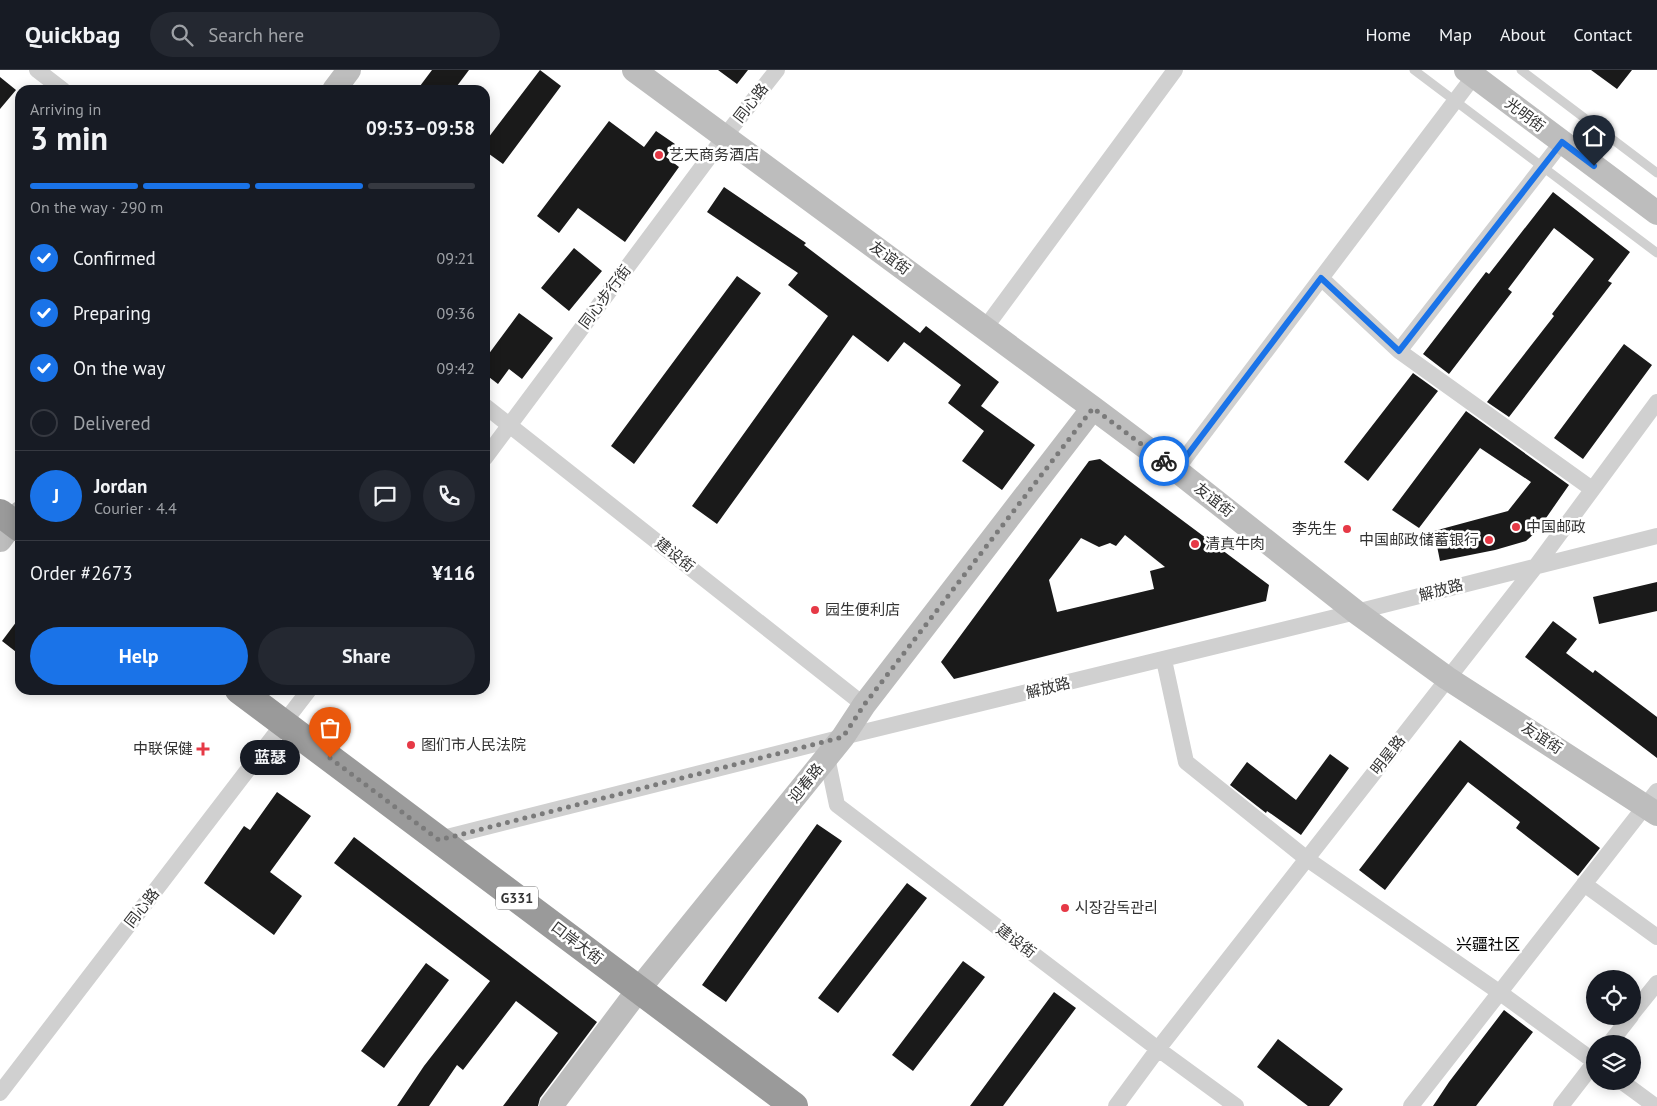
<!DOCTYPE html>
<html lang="en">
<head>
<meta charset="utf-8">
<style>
	:root { --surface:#171b24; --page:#242831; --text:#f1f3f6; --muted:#9ea1a6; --line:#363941; --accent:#1a73e8 }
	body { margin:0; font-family:"PT Sans","Noto Sans SC","Noto Sans KR",sans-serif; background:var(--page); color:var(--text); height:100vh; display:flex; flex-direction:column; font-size:19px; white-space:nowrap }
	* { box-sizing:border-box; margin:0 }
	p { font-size:16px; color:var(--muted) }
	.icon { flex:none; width:28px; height:28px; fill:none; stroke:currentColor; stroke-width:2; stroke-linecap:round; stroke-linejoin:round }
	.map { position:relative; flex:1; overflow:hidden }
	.sheet { position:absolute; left:15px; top:15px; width:475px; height:610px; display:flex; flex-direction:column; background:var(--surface); border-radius:15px; box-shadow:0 2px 12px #0003 }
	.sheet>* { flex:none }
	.buttons { position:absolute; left:1586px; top:900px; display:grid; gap:10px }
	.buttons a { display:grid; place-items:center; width:55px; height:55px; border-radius:50%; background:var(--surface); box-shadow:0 2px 12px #0003; font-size:25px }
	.pin { position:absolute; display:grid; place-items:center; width:42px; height:42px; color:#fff; margin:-51px -21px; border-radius:50% 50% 50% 0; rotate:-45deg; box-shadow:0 0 5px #0007 }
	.pin .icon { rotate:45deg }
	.courier { position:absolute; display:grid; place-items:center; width:50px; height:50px; margin:-25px; border:4px solid #1a73e8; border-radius:50%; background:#fff; color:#222; box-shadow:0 1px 6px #0007 }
	.bubble { position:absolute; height:35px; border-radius:18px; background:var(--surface); box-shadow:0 2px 12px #0003; font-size:16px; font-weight:700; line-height:35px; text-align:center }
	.headline em { font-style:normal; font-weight:700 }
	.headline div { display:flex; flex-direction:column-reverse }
	.headline { display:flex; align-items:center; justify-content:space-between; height:85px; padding:0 15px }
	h1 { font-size:32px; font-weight:700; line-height:38px }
	.bar { display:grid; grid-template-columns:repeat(4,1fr); gap:8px 5px; align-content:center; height:60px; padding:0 15px }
	.bar i { height:6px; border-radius:4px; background:var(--line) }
	.bar .active { background:var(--accent) }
	.bar p { grid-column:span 4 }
	.line { display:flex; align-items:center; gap:12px; padding:0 15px; border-top:1px solid var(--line) }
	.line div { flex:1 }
	.round { display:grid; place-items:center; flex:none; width:52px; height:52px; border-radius:26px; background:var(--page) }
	ol { padding:0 15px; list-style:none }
	li { display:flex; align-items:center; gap:15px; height:55px }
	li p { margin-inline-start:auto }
	li .icon { padding:5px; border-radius:50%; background:var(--accent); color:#fff; stroke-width:4 }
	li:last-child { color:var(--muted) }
	li i { width:28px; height:28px; border:2px solid var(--line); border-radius:50% }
	.button { display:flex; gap:10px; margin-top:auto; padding:10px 15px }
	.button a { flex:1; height:58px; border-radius:30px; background:var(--accent); color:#fff; font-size:20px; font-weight:700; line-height:58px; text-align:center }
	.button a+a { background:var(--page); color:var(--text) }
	header { display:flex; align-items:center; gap:30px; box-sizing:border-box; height:70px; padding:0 25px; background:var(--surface); border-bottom:1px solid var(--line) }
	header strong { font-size:24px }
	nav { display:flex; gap:28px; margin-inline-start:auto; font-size:18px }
	.search { width:350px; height:45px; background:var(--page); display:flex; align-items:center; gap:12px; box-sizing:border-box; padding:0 18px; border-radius:28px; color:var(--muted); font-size:19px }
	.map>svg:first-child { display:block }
	.building { fill:#1a1a1a; fill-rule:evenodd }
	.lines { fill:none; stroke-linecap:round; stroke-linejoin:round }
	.lane { stroke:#d0d0d0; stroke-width:9 }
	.street { stroke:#d0d0d0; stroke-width:16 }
	.secondary { stroke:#bdbdbd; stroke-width:24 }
	.highway { stroke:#9a9a9a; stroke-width:28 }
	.done { stroke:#7a7a7a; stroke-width:5; stroke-dasharray:0 9 }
	.route { stroke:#1a73e8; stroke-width:6 }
	.poi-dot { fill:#e63946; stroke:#fff; stroke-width:2 }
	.labels { text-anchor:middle; stroke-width:5; stroke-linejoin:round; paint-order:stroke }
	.shield { fill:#fff; stroke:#707070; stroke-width:1 }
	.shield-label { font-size:14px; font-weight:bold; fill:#333 }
	.street-label { font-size:15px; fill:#333; stroke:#fff }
	.poi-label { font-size:15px; fill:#333; stroke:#fff; text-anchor:start }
	.neighbourhood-label { font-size:16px; fill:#000; stroke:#fff }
</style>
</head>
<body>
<header>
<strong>Quickbag</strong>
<div class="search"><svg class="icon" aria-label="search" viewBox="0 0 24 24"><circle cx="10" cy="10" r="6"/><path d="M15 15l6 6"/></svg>Search here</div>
<nav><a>Home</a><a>Map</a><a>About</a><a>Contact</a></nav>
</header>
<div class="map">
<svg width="1657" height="1036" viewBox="0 0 1657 1036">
	<rect width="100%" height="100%" fill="#fff"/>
	<path class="building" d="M432 0H469L454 20H417Z
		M540 0 561 16 503 94 485 81V72Z
		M718 0H748L737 14Z
		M1591 0H1632L1617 19Z
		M0 7 16 20 0 39Z
		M609 51 644 77 656 61 675 74 666 87 679 97 625 172 578 138 559 163 537 146Z
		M724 117 806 173 804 175 920 263 926 256 999 312 981 336 1035 375 1002 420 962 391 984 361 948 333 961 315 904 272 888 292 853 265 717 454 692 436 828 246 788 215 798 203 707 142Z
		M1553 122 1630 182 1608 211 1612 213 1509 347 1487 332 1554 246 1552 244 1594 189 1554 158 1508 219 1512 222 1449 304 1423 284 1486 202 1489 204Z
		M574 178 602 201 569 241 541 218Z
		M737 206 761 223 634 394 611 376Z
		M519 243 553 268 522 309 509 299 498 314 485 304V289Z
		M1624 274 1652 295 1583 389 1554 368Z
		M1413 303 1438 321 1368 411 1344 392Z
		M1466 341 1569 415 1537 461 1526 471 1495 480 1440 491 1434 461 1508 441 1531 412 1480 378 1419 458 1392 440Z
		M1100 389 1269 515 1266 531 954 609 941 592 1089 391ZM1125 465 1165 497 1150 501 1154 519 1057 542 1049 510 1081 468 1099 477 1110 473 1116 476Z
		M1657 512V541L1599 554 1593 527Z
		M20 547V585L2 571Z
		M1553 551 1577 569 1566 583 1593 603 1595 600 1657 647V688L1525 587Z
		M1460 670 1600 778 1578 806 1516 758 1520 752 1468 712 1385 820 1359 800Z
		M1330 684 1349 698 1301 765 1267 741 1266 743 1230 715 1247 692 1296 730Z
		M277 722 311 746 270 802 302 826 274 865 204 813 244 756 250 760Z
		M817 754 842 771 726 932 702 915Z
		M354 767 597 952 540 1028 538 1036H503L558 963 516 931 463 1000 457 995 429 1036H397L424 996 490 911 334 793Z
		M907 813 927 828 838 943 818 928Z
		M963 891 985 907 913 1001 892 985Z
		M426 893 449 910 384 998 361 981Z
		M1054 922 1076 938 1003 1036H970Z
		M1504 940 1533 962 1476 1036H1433L1449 1012Z
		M1278 969 1343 1019 1329 1036H1308L1257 997Z"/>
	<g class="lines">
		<path class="lane" d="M1414 0 1657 183
			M1521 0 1657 103"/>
		<path class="street" d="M37 0 63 20
			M1321 208 1399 281 1592 419
			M985 258 1175 0
			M1399 281 1562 72
			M485 336 864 635
			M485 388 725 66 777 0
			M1176 400 1474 6
			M1164 590 1186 692 1307 789 1499 922 1595 992 1561 1036
			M827 687 837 735 1158 979 1236 1036
			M439 769 843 667 1356 542 1657 466
			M1584 814 1657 867
			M1632 944 1657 913
			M1609 974 1631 946
			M1621 1011 1655 1036
			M0 1023 309 620
			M1116 1036 1158 979 1536 496 1657 332
			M1411 1036 1657 721"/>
		<path class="secondary" d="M634 0 1093 338 1176 400 1356 542 1447 608 1657 744
			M1466 0 1657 143
			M334 20 349 0
			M0 470 20 443
			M551 1036 639 919 843 667 864 635 1093 338"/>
		<path class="highway" d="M0 443 20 458
			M239 620 794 1036"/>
	</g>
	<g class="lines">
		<path class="done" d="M330 688 439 770 843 667 864 635 1093 338 1164 391"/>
		<path class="route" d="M1164 391 1176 400 1321 208 1399 281 1562 72 1594 96"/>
	</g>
	<g class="poi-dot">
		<circle cx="659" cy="85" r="5"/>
		<circle cx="1516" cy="457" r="5"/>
		<circle cx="1347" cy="459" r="5"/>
		<circle cx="1489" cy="470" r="5"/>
		<circle cx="1195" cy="474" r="5"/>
		<circle cx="815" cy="540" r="5"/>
		<circle cx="411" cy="675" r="5"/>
		<path d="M200.5 671.5h5v5h5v5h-5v5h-5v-5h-5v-5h5z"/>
		<circle cx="1065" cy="838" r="5"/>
	</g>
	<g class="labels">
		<rect class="shield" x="496" y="816.5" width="42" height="23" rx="4"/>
		<g class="shield-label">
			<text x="517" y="833">G331</text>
		</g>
		<g class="street-label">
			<text transform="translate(751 33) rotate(-52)" y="5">同心路</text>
			<text transform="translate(1525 45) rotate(37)" y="5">光明街</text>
			<text transform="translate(890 188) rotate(36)" y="5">友谊街</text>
			<text transform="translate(605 227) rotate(-53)" y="5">同心步行街</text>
			<text transform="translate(1214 430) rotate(38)" y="5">友谊街</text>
			<text transform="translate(675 485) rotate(38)" y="5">建设街</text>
			<text transform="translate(1441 520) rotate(-15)" y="5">解放路</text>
			<text transform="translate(1048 618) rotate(-14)" y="5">解放路</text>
			<text transform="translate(1542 668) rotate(33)" y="5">友谊街</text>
			<text transform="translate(1388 685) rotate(-52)" y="5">明星路</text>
			<text transform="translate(806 713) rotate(-51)" y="5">迎春路</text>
			<text transform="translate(142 838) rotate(-52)" y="5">同心路</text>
			<text transform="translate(1016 871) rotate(37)" y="5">建设街</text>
			<text transform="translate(577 873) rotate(37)" y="5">口岸大街</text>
		</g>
		<g class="poi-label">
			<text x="669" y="90">艺天商务酒店</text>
			<text x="1526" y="462">中国邮政</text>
			<text x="1337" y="464" text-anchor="end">李先生</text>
			<text x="1479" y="475" text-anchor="end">中国邮政储蓄银行</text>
			<text x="1205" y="479">清真牛肉</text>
			<text x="825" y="545">园生便利店</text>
			<text x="421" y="680">图们市人民法院</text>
			<text x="193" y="684" text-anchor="end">中联保健</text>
			<text x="1075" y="843">시장감독관리</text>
		</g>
		<g class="neighbourhood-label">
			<text x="1488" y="880">兴疆社区</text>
		</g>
	</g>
</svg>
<div class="buttons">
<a><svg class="icon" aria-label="locate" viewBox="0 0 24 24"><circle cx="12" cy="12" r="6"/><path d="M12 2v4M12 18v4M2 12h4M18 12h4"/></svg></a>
<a><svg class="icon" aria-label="layers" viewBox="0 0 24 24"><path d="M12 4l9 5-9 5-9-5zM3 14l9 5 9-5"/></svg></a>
</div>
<div class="pin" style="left:330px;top:688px;background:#ea580c"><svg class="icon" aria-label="bag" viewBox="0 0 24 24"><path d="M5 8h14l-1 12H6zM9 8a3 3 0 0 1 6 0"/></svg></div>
<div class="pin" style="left:1594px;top:96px;background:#1f2937"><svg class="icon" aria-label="home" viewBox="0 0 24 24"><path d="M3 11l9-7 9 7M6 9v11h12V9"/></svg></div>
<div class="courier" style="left:1164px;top:391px"><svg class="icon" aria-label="bike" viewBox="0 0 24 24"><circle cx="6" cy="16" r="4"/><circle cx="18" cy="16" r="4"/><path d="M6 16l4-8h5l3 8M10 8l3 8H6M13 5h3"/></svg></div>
<div class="bubble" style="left:240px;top:670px;width:60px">蓝瑟</div>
<section class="sheet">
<div class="headline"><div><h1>3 min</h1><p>Arriving in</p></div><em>09:53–09:58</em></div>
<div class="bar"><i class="active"></i><i class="active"></i><i class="active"></i><i></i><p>On the way · 290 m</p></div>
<ol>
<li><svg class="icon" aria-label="check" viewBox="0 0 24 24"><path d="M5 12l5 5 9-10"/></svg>Confirmed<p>09:21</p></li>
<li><svg class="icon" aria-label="check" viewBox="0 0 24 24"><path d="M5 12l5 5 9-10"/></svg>Preparing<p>09:36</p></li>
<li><svg class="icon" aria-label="check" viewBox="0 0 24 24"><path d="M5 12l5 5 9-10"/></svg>On the way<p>09:42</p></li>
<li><i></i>Delivered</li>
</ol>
<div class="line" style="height:90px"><b class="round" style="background:var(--accent);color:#fff">J</b><div><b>Jordan</b><p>Courier · 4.4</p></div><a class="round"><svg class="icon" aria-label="chat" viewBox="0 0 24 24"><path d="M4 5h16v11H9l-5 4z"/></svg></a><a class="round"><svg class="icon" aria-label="phone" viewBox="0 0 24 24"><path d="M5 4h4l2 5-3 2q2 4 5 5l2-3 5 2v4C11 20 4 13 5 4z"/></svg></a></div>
<div class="line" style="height:65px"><div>Order #2673</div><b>¥116</b></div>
<div class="button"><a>Help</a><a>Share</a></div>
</section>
</div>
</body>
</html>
